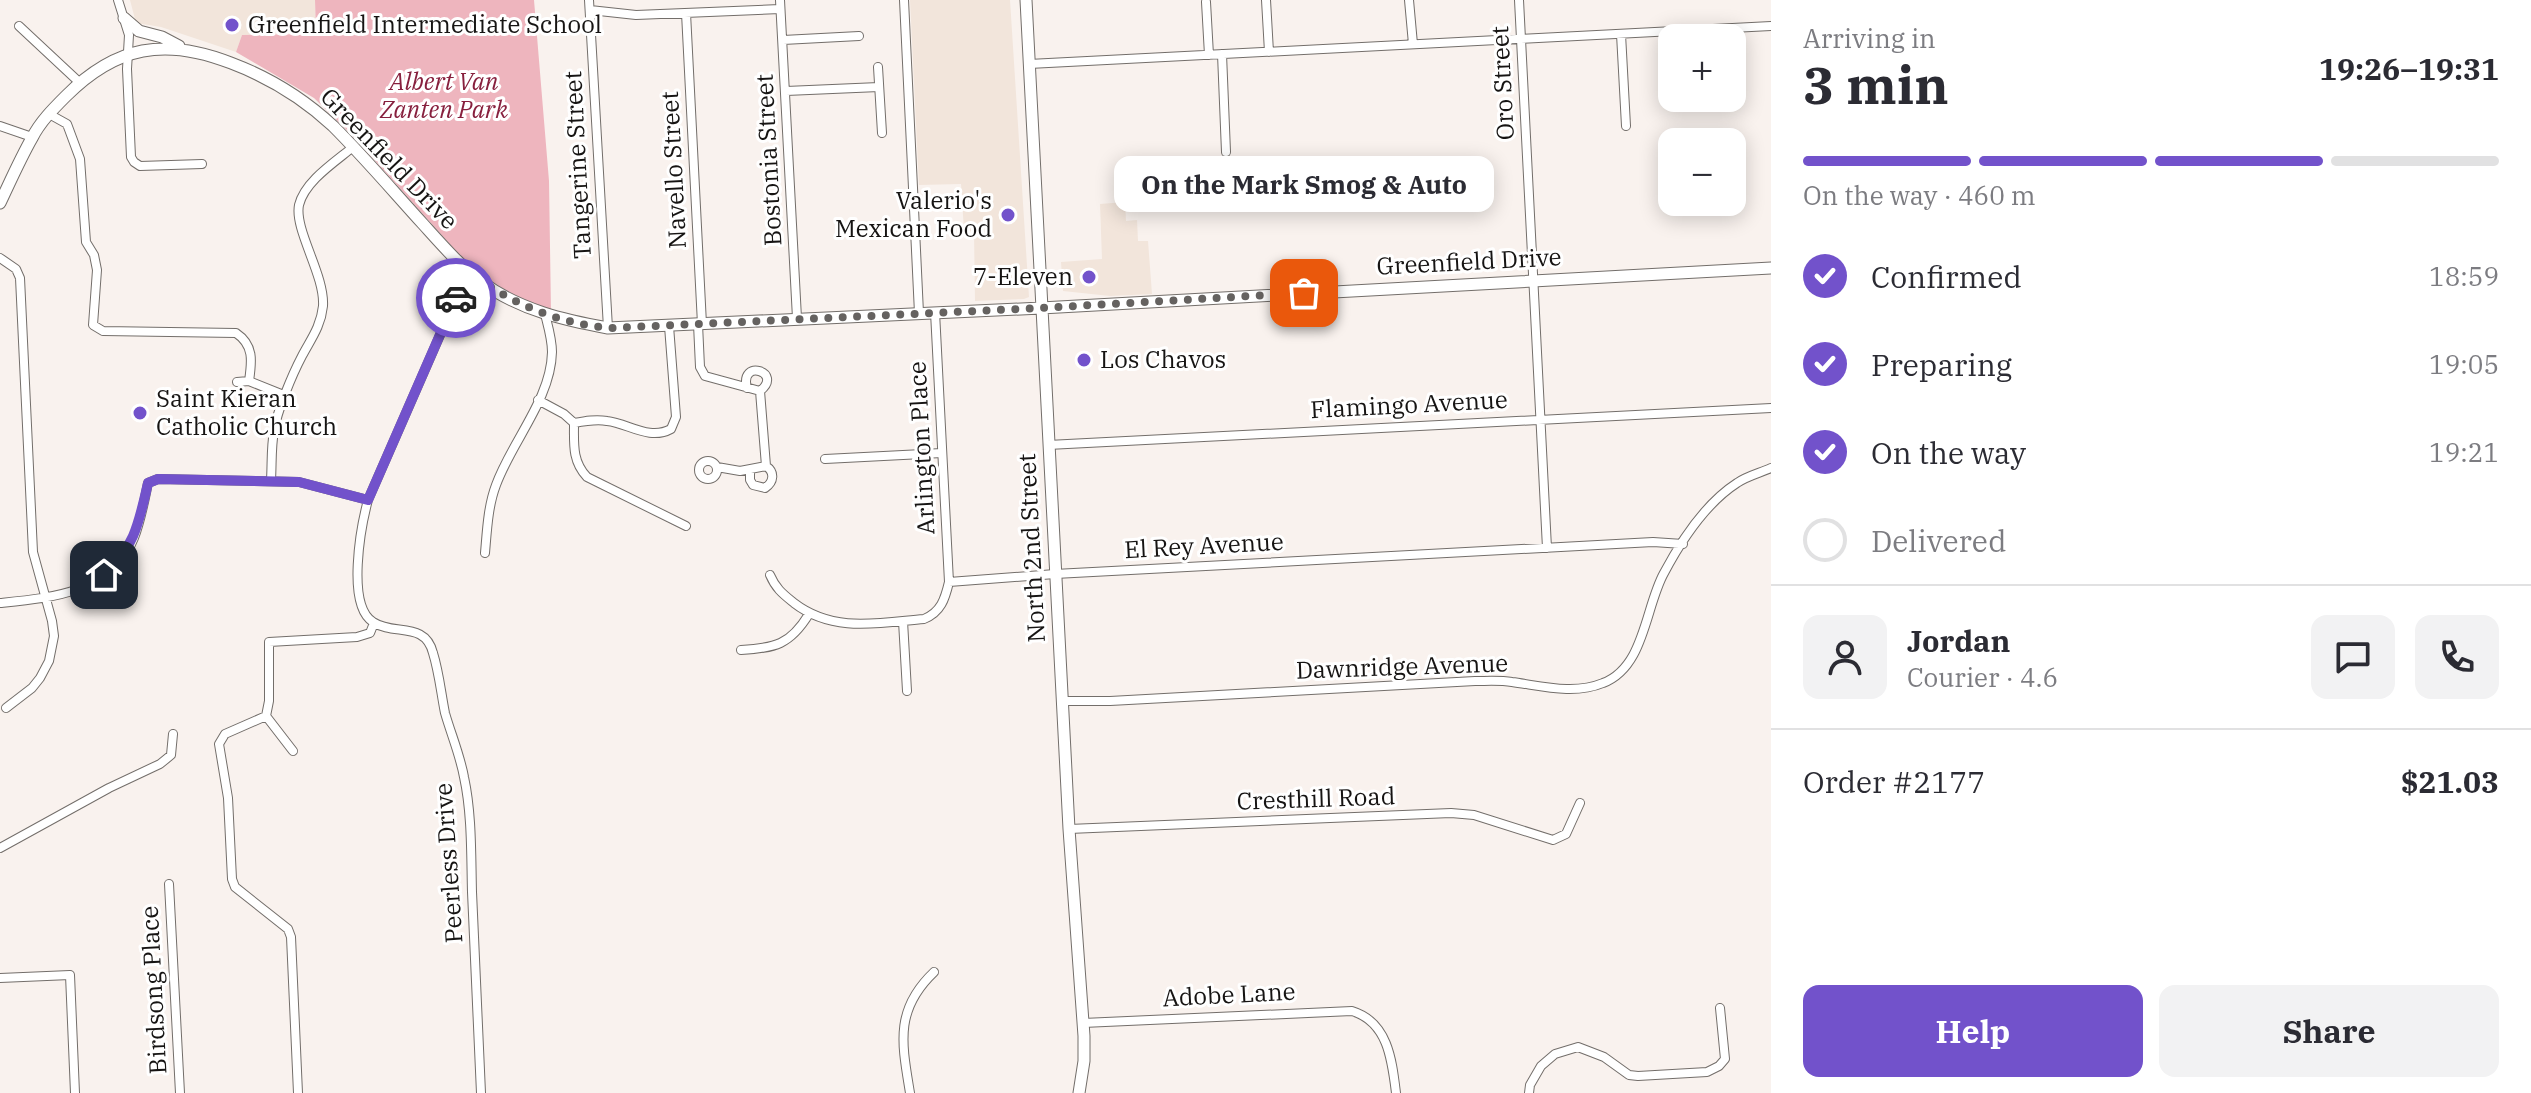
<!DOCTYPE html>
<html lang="en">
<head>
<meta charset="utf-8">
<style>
	:root { --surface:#fff; --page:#f2f2f3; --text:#2b2b33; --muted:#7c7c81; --line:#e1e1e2; --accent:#7252cb }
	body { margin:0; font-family:"IBM Plex Serif",serif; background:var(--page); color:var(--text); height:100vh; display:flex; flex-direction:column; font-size:30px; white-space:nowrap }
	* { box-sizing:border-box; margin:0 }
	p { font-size:26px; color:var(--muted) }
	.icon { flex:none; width:44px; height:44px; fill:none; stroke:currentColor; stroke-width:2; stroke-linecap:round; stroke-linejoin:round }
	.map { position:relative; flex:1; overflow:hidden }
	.details { display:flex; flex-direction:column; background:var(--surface); width:760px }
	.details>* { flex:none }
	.controls { position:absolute; left:1658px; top:24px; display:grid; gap:16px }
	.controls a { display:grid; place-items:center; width:88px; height:88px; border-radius:16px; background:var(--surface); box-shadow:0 4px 20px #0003; font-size:40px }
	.pin { position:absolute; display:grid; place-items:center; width:68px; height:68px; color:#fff; margin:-34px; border-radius:16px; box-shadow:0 4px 12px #0006 }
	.courier { position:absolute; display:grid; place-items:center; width:80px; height:80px; margin:-40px; border:6px solid #7252cb; border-radius:50%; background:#fff; color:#222; box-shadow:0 2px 10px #0007 }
	.bubble { position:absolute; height:56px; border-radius:16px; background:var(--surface); box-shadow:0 4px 20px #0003; font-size:26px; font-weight:700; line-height:56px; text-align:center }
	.head em { font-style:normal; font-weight:700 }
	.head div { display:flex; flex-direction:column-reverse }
	.head { display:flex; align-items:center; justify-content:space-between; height:136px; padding:0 32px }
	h1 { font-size:52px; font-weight:700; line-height:60px }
	.bar { display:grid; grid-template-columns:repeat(4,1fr); gap:12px 8px; align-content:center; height:96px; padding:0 32px }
	.bar i { height:10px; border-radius:6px; background:var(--line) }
	.bar .selected { background:var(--accent) }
	.bar p { grid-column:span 4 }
	.line { display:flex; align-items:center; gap:20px; padding:0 32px; border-top:2px solid var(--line) }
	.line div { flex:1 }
	.round { display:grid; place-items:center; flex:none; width:84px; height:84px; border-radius:16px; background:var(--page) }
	ol { padding:0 32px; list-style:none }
	li { display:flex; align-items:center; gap:24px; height:88px }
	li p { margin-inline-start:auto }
	li .icon { padding:8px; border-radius:50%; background:var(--accent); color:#fff; stroke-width:4 }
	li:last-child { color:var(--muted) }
	li i { width:44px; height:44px; border:4px solid var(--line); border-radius:50% }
	.cta { display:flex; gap:16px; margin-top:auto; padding:16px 32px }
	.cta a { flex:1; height:92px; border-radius:16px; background:var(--accent); color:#fff; font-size:32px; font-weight:700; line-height:92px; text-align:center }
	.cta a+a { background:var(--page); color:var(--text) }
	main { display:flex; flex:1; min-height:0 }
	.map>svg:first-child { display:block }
	.built { fill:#f2e5db }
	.green { fill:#eeb5be }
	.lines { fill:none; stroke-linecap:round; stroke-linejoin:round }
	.minor-casing { stroke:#736e6a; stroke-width:10 }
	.major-casing { stroke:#736e6a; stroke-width:13 }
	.minor { stroke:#fff; stroke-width:8 }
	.major { stroke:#fff; stroke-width:11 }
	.done { stroke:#656260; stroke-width:8; stroke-dasharray:0 14.4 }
	.route { stroke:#7252cb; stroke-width:10 }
	.poi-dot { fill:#7252cb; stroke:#fff; stroke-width:3 }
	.labels { text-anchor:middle; stroke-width:6; stroke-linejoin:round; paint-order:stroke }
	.poi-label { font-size:24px; fill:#161413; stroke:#fff; text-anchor:start }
	.park-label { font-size:24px; font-style:italic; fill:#87203e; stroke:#fff }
	.street-label { font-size:24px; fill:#161413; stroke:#fff }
</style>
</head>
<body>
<main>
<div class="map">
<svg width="1771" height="1093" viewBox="0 0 1771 1093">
	<rect width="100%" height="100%" fill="#f9f2ee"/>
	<path class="built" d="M130 0H315L316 34 242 35 236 52 161 27 136 23Z
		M910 0H1010L1029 297 1024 299 975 301 974 231H964L961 184 919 185Z
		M1125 202 1126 221 1137 220 1138 241H1148L1152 294 1110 296 1063 291 1061 262 1102 259 1100 204Z"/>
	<path class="green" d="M315 0H534L549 181 551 312C518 300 490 282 464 260L351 134 314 98 236 52 242 35 316 34Z"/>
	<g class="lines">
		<g class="minor-casing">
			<path id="minor" d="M118 0 129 35 127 69 131 157 134 162 140 166 202 164
				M589 0 608 328
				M780 0 797 318
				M904 0 919 313
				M1266 0 1269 52
				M1409 0 1413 44
				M1519 0 1547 548
				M1206 2 1209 55
				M590 10 636 15 780 9
				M686 13 702 324
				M19 26 79 82
				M1621 34 1626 126
				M783 40 859 36
				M1222 54 1226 152
				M1029 64 1771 26
				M878 67 882 133
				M786 91 879 87
				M49 114 67 124 80 159 86 242 94 255 97 270 93 325 103 331 236 333C254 345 252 361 249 381
				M0 126 32 137
				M0 258 16 269 20 278 33 552 52 621 54 636 49 661 40 678 32 688 6 708
				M468 271 368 500C361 526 346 605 373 622 394 636 425 621 433 653 439 672 441 693 445 713 451 734 460 755 464 777 472 814 471 854 472 892 475 959 478 1026 481 1093
				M698 324 700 367 705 376 760 391 766 466 740 471 717 467
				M237 382 249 381 286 396
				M747 388C739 358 784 372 760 391
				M538 400 564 414 574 423C574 444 572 461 587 477L686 526
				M574 423C585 421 596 419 607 421 628 423 649 441 671 429L676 417 669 326
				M1048 445 1771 408
				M825 459 942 453
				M699 470a9 9 0 1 1 18 0a9 9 0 1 1-18 0Z
				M750 470V480L753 485 765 488C774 482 775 472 766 466
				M271 480C272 464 271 447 274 431 277 411 292 375 302 356 311 339 321 326 323 306 325 275 294 230 299 205 305 181 335 162 353 147
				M485 553C487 530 488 506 496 485 512 441 551 399 552 352 552 339 548 326 545 314
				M770 575C776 589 783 594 794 603 833 633 878 623 924 619 941 612 945 599 949 582L935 312
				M949 582 1055 574 1653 542 1683 544
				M0 603C50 598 112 593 134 538 141 520 144 502 148 483L158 479 299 482 368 500
				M903 621 907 691
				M741 650C775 648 790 645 809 614
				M1062 701H1110L1475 681C1487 681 1500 680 1512 682 1542 686 1574 695 1603 683 1645 667 1645 607 1664 573 1681 541 1706 503 1737 483 1747 476 1760 473 1771 468
				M266 716 269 701V642L357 637 370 633 374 623
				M293 751 266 716 225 734 219 744 228 798 232 879 235 887 288 929 291 937 298 1093
				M1069 829 1451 813 1474 815 1553 840 1566 834 1580 803
				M0 848 109 788 160 764 171 755 173 734
				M169 884 180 1093
				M0 978 70 975 75 1093
				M1083 1023 1352 1011C1388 1022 1392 1060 1396 1093
				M910 1093C902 1044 894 1010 934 972
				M1529 1093 1530 1085 1541 1066 1555 1054 1578 1047 1604 1057 1629 1075 1638 1076 1707 1072 1719 1066 1725 1059 1720 1008"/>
		</g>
		<g class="major-casing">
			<path id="major" d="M1026 0 1069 829 1084 1036V1061L1079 1093
				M124 18 139 31 162 37 179 46
				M0 203C10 182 20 159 32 138 40 122 53 109 66 96 116 46 165 37 231 63 268 77 304 99 333 126 364 157 393 191 423 224 442 245 461 267 483 283 520 310 564 320 608 328L1041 308 1771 268"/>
		</g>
		<use href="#minor" class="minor"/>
		<use href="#major" class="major"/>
	</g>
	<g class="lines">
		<path class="done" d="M456 298 468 271C509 303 559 324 611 328L1041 308 1304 293"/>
		<path class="route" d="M104 575C135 547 139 522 148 483L158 479 299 482 368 500 456 298"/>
	</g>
	<g class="poi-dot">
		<circle cx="232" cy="25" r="8"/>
		<circle cx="1008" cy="215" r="8"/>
		<circle cx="1089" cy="277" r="8"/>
		<circle cx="1084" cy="360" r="8"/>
		<circle cx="140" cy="413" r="8"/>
	</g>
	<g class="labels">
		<g class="poi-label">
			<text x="248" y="33">Greenfield Intermediate School</text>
			<text x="992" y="209" text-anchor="end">Valerio's<tspan x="992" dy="28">Mexican Food</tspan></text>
			<text x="1073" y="285" text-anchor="end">7-Eleven</text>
			<text x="1100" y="368">Los Chavos</text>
			<text x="156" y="407">Saint Kieran<tspan x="156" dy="28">Catholic Church</tspan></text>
		</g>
		<g class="park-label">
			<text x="444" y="90">Albert Van<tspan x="444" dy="28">Zanten Park</tspan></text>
		</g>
		<g class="street-label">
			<text transform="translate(1503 83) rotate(-93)" y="8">Oro Street</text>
			<text transform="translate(389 159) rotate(46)" y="8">Greenfield Drive</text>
			<text transform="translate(769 160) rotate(-93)" y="8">Bostonia Street</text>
			<text transform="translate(578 165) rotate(-93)" y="8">Tangerine Street</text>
			<text transform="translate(674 170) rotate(-93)" y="8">Navello Street</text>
			<text transform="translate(1469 262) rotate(-3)" y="8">Greenfield Drive</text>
			<text transform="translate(1409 405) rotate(-3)" y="8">Flamingo Avenue</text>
			<text transform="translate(922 448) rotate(-93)" y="8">Arlington Place</text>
			<text transform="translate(1204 546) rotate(-3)" y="8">El Rey Avenue</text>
			<text transform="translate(1032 548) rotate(-93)" y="8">North 2nd Street</text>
			<text transform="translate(1402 667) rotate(-2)" y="8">Dawnridge Avenue</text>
			<text transform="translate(1316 799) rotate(-2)" y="8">Cresthill Road</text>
			<text transform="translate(449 863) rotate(-94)" y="8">Peerless Drive</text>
			<text transform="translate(154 990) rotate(-93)" y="8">Birdsong Place</text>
			<text transform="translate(1229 995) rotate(-3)" y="8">Adobe Lane</text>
		</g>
	</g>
</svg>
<div class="controls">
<a>+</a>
<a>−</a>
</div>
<div class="pin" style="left:1304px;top:293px;background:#ea580c"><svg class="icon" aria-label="bag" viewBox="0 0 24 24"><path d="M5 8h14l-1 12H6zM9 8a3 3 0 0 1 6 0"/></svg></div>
<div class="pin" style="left:104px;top:575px;background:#1f2937"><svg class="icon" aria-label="home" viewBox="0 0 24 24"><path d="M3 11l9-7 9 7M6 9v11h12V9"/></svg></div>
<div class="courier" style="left:456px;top:298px"><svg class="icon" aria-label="car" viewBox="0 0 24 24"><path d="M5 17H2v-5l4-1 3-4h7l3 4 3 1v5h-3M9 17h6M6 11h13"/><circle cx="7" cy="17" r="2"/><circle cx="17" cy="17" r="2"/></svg></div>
<div class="bubble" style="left:1114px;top:156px;width:380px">On the Mark Smog &amp; Auto</div>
</div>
<section class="details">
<div class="head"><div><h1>3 min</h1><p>Arriving in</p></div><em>19:26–19:31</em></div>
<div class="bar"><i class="selected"></i><i class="selected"></i><i class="selected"></i><i></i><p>On the way · 460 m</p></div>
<ol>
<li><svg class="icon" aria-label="check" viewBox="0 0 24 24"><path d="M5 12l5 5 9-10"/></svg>Confirmed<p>18:59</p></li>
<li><svg class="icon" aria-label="check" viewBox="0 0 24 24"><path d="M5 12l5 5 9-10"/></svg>Preparing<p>19:05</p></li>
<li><svg class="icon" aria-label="check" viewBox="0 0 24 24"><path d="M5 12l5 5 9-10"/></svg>On the way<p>19:21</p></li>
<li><i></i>Delivered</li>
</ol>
<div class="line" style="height:144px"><a class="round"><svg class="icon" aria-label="person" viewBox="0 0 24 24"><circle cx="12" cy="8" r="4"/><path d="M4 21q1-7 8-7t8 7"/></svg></a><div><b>Jordan</b><p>Courier · 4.6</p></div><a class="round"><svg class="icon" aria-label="chat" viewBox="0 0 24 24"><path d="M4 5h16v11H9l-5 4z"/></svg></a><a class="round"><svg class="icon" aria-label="phone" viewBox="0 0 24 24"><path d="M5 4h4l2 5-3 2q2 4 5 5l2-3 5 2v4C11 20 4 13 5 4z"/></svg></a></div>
<div class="line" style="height:104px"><div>Order #2177</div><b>$21.03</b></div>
<div class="cta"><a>Help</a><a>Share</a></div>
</section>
</main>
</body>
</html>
